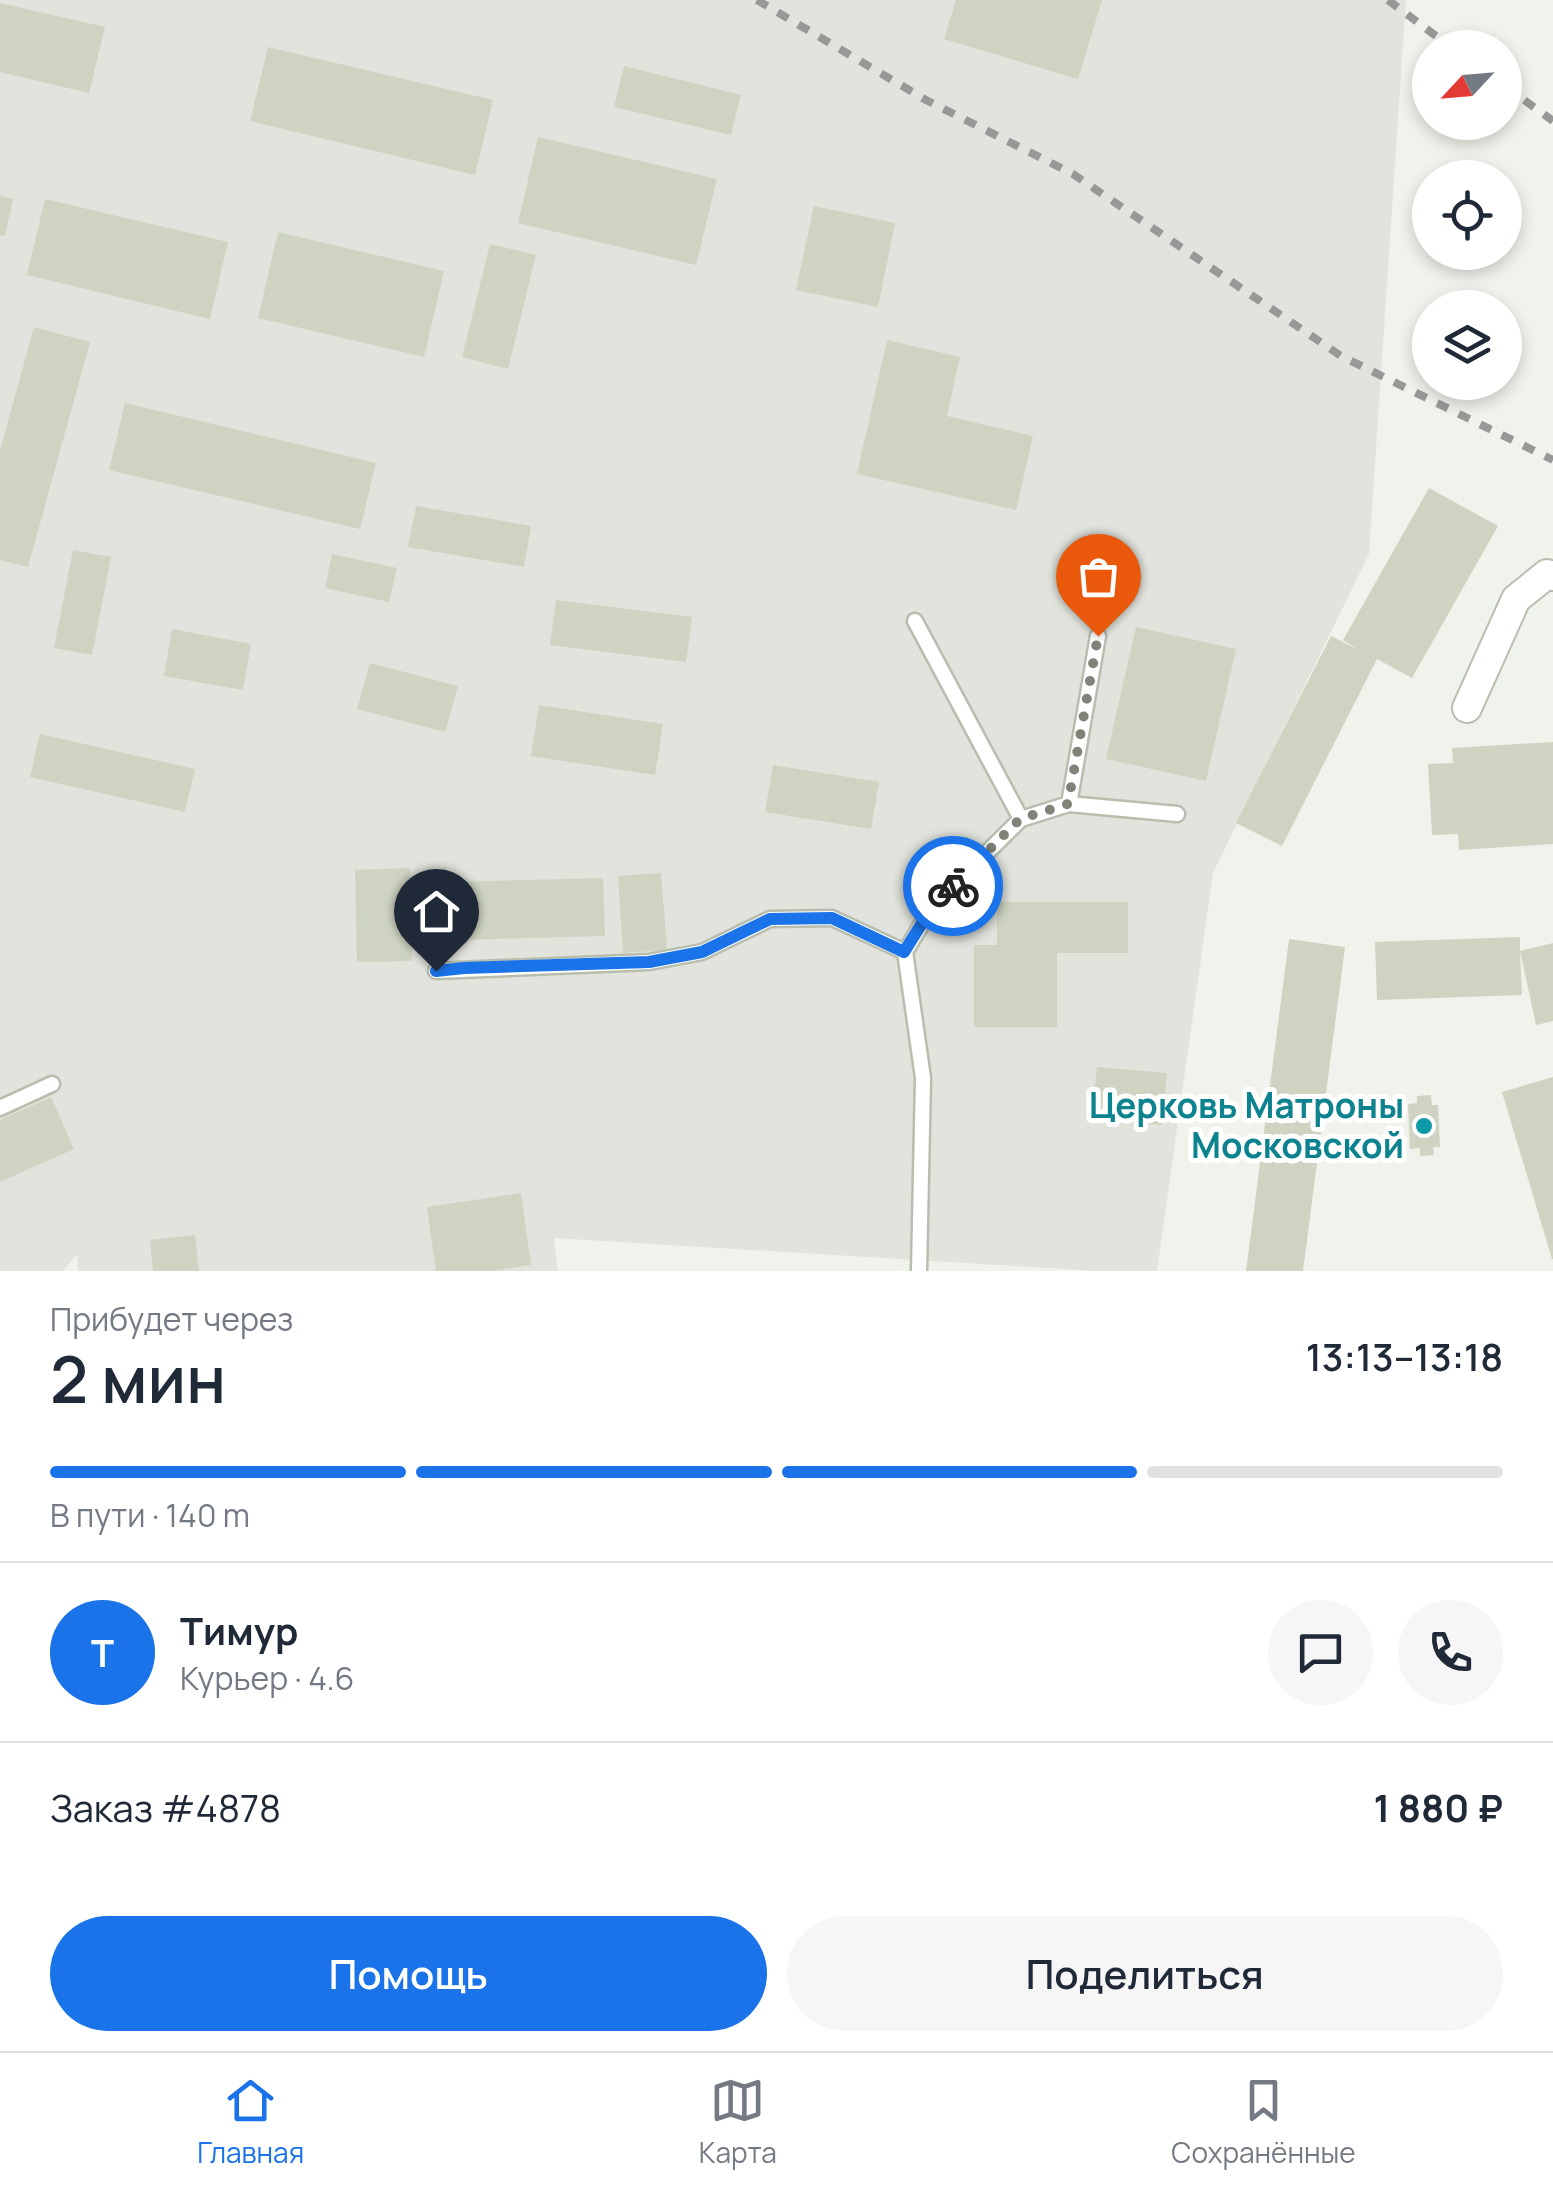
<!DOCTYPE html>
<html lang="ru">
<head>
<meta charset="utf-8">
<style>
	:root { --surface:#fff; --page:#f6f6f7; --text:#1f2937; --muted:#747a83; --line:#e0e1e3; --accent:#1a73e8 }
	body { margin:0; font-family:Manrope,sans-serif; background:var(--page); color:var(--text); height:100vh; display:flex; flex-direction:column; font-size:38px; white-space:nowrap }
	* { box-sizing:border-box; margin:0 }
	p { font-size:32px; color:var(--muted) }
	.icon { flex:none; width:55px; height:55px; fill:none; stroke:currentColor; stroke-width:2; stroke-linecap:round; stroke-linejoin:round }
	.map { position:relative; height:1271px; overflow:hidden }
	.details { display:flex; flex-direction:column; background:var(--surface); flex:1 }
	.details>* { flex:none }
	.needle { width:65px; rotate:244deg }
	.buttons { position:absolute; left:1412px; top:30px; display:grid; gap:20px }
	.buttons a { display:grid; place-items:center; width:110px; height:110px; border-radius:50%; background:var(--surface); box-shadow:0 5px 15px #0003; font-size:50px }
	.pin { position:absolute; display:grid; place-items:center; width:85px; height:85px; color:#fff; margin:-102px -42px; border-radius:50% 50% 50% 0; rotate:-45deg; box-shadow:0 0 10px #0007 }
	.pin .icon { rotate:45deg }
	.courier { position:absolute; display:grid; place-items:center; width:100px; height:100px; margin:-50px; border:8px solid #1a73e8; border-radius:50%; background:#fff; color:#222; box-shadow:0 2px 12px #0007 }
	.head em { font-style:normal; font-weight:600 }
	.head div { display:flex; flex-direction:column-reverse }
	.head { display:flex; align-items:center; justify-content:space-between; height:170px; padding:0 50px }
	h1 { font-size:65px; font-weight:600; line-height:75px }
	.bar { display:grid; grid-template-columns:repeat(4,1fr); gap:15px 10px; align-content:center; height:120px; padding:0 50px }
	.bar i { height:12px; border-radius:8px; background:var(--line) }
	.bar .current { background:var(--accent) }
	.bar p { grid-column:span 4 }
	.line { display:flex; align-items:center; gap:25px; padding:0 50px; border-top:2px solid var(--line) }
	.line div { flex:1 }
	.round { display:grid; place-items:center; flex:none; width:105px; height:105px; border-radius:52px; background:var(--page) }
	.button { display:flex; gap:20px; margin-top:auto; padding:20px 50px }
	.button a { flex:1; height:115px; border-radius:60px; background:var(--accent); color:#fff; font-size:40px; font-weight:600; line-height:115px; text-align:center }
	.button a+a { background:var(--page); color:var(--text) }
	.dock { display:flex; justify-content:space-around; align-items:center; height:140px; border-top:2px solid var(--line); background:var(--surface); font-size:28px; color:var(--muted) }
	.dock a { display:grid; justify-items:center; gap:5px }
	.dock .current { color:var(--accent) }
	.map>svg:first-child { display:block }
	.industrial { fill:#e1e3dc }
	.building { fill:#ced4c1 }
	.lines { fill:none; stroke-linecap:round; stroke-linejoin:round }
	.service-casing { stroke:#b8beae; stroke-width:19 }
	.minor-casing { stroke:#b8beae; stroke-width:32 }
	.service { stroke:#fff; stroke-width:14 }
	.minor { stroke:#fff; stroke-width:28 }
	.rail { stroke:#989898; stroke-width:8; stroke-dasharray:12 12; stroke-linecap:butt }
	.done { stroke:#7f8378; stroke-width:10; stroke-dasharray:0 18 }
	.route { stroke:#1a73e8; stroke-width:12 }
	.culture-dot { fill:#0f9aa8; stroke:#fff; stroke-width:4 }
	.labels { text-anchor:middle; stroke-width:10; stroke-linejoin:round; paint-order:stroke }
	.culture-label { font-size:35px; font-weight:bold; fill:#0d838f; stroke:#fff; text-anchor:end }
</style>
</head>
<body>
<div class="map">
<svg width="1553" height="1271" viewBox="0 0 1553 1271">
	<rect width="100%" height="100%" fill="#f0f3eb"/>
	<path class="industrial" d="M0 0H1406L1369 554 1213 873 1157 1271H1098L554 1238 558 1271H78L77 1254 63 1271H0Z"/>
	<path class="building" d="M956 0H1102L1078 79 944 39Z
		M0 3 105 27 89 93 0 72Z
		M268 47 493 100 475 175 250 121Z
		M624 66 741 95 731 135 614 107Z
		M538 137 717 179 696 265 518 223Z
		M0 196 13 199 5 236 0 235Z
		M45 199 228 242 210 319 27 275Z
		M814 206 895 223 878 307 796 290Z
		M278 232 444 271 424 357 258 318Z
		M490 244 536 255 508 369 462 357Z
		M34 327 90 342 28 567 0 560V451Z
		M887 340 960 357 947 416 1033 436 1016 510 857 474Z
		M125 403 376 463 360 529 109 470Z
		M1429 488 1498 526 1412 678 1377 659 1282 846 1236 823 1331 636 1359 650 1343 640Z
		M416 506 531 526 524 567 408 547Z
		M73 550 111 557 92 655 54 648Z
		M332 554 397 568 389 602 325 588Z
		M556 600 692 617 686 662 550 645Z
		M1136 627 1236 649 1206 781 1106 759Z
		M172 629 251 644 243 690 164 676Z
		M370 663 458 686 445 732 357 709Z
		M539 705 663 724 655 775 531 756Z
		M40 734 195 769 185 812 30 777Z
		M1553 742V844L1459 850 1458 834 1432 835 1428 764 1453 763 1452 748Z
		M773 765 879 782 871 829 765 812Z
		M410 868 412 961 357 962 355 870Z
		M661 873 667 950 623 953 618 876Z
		M603 878 605 936 417 941 415 883Z
		M997 902H1128V953H1057V1027H974V945H997Z
		M1520 937V951L1553 943V1021L1536 1025 1520 951 1522 995 1377 1000 1375 942Z
		M1289 939 1345 947 1303 1271H1246Z
		M1097 1067 1167 1073 1162 1125 1092 1119Z
		M1553 1077V1259H1552L1502 1092Z
		M1431 1095 1432 1105H1438L1440 1147H1433L1434 1155 1420 1156V1148L1410 1149 1408 1104 1417 1103V1096Z
		M51 1097 74 1149 0 1182V1120Z
		M521 1193 531 1265 491 1271H436L427 1207Z
		M195 1235 199 1271H153L150 1240Z"/>
	<g class="lines">
		<g class="service-casing">
			<path id="service" d="M915 621 1021 819 932 907 905 952 923 1078 919 1271
				M1069 804 1098 636
				M1021 819 1069 804 1177 814
				M436 971 649 962 702 952 770 919 832 918 905 952
				M0 1108 52 1084"/>
		</g>
		<g class="minor-casing">
			<path id="minor" d="M1467 708 1516 599 1547 574 1553 576"/>
		</g>
		<use href="#service" class="service"/>
		<use href="#minor" class="minor"/>
		<path class="rail" d="M757 0 926 100 1073 174 1341 356 1553 460
			M1388 0 1452 48
			M1505 86 1553 121"/>
	</g>
	<g class="lines">
		<path class="done" d="M953 886 1020 819 1068 804 1098 636"/>
		<path class="route" d="M436 971 464 968 649 962 702 952 770 919 832 918 904 952 932 907 953 886"/>
	</g>
	<circle class="culture-dot" cx="1424" cy="1126" r="10"/>
	<g class="labels">
		<g class="culture-label">
			<text x="1404" y="1118">Церковь Матроны<tspan x="1404" dy="40">Московской</tspan></text>
		</g>
	</g>
</svg>
<div class="buttons">
<a><svg class="needle" viewBox="-14 -14 28 28"><path d="M0-13l5 13h-10z" fill="#e53935"/><path d="M0 13l5-13h-10z" fill="#747a83"/></svg></a>
<a><svg class="icon" aria-label="locate" viewBox="0 0 24 24"><circle cx="12" cy="12" r="6"/><path d="M12 2v4M12 18v4M2 12h4M18 12h4"/></svg></a>
<a><svg class="icon" aria-label="layers" viewBox="0 0 24 24"><path d="M12 4l9 5-9 5-9-5zM3 14l9 5 9-5"/></svg></a>
</div>
<div class="pin" style="left:1098px;top:636px;background:#ea580c"><svg class="icon" aria-label="bag" viewBox="0 0 24 24"><path d="M5 8h14l-1 12H6zM9 8a3 3 0 0 1 6 0"/></svg></div>
<div class="pin" style="left:436px;top:971px;background:#1f2937"><svg class="icon" aria-label="home" viewBox="0 0 24 24"><path d="M3 11l9-7 9 7M6 9v11h12V9"/></svg></div>
<div class="courier" style="left:953px;top:886px"><svg class="icon" aria-label="bike" viewBox="0 0 24 24"><circle cx="6" cy="16" r="4"/><circle cx="18" cy="16" r="4"/><path d="M6 16l4-8h5l3 8M10 8l3 8H6M13 5h3"/></svg></div>
</div>
<section class="details">
<div class="head"><div><h1>2 мин</h1><p>Прибудет через</p></div><em>13:13–13:18</em></div>
<div class="bar"><i class="current"></i><i class="current"></i><i class="current"></i><i></i><p>В пути · 140 m</p></div>
<div class="line" style="height:180px"><b class="round" style="background:var(--accent);color:#fff">Т</b><div><b>Тимур</b><p>Курьер · 4.6</p></div><a class="round"><svg class="icon" aria-label="chat" viewBox="0 0 24 24"><path d="M4 5h16v11H9l-5 4z"/></svg></a><a class="round"><svg class="icon" aria-label="phone" viewBox="0 0 24 24"><path d="M5 4h4l2 5-3 2q2 4 5 5l2-3 5 2v4C11 20 4 13 5 4z"/></svg></a></div>
<div class="line" style="height:130px"><div>Заказ #4878</div><b>1 880 ₽</b></div>
<div class="button"><a>Помощь</a><a>Поделиться</a></div>
</section>
<nav class="dock">
<a class="current"><svg class="icon" aria-label="home" viewBox="0 0 24 24"><path d="M3 11l9-7 9 7M6 9v11h12V9"/></svg>Главная</a>
<a><svg class="icon" aria-label="map" viewBox="0 0 24 24"><path d="M3 6l6-2 6 2 6-2v14l-6 2-6-2-6 2zM9 4v14M15 6v14"/></svg>Карта</a>
<a><svg class="icon" aria-label="saved" viewBox="0 0 24 24"><path d="M7 4h10v16l-5-4-5 4z"/></svg>Сохранённые</a>
</nav>
</body>
</html>
